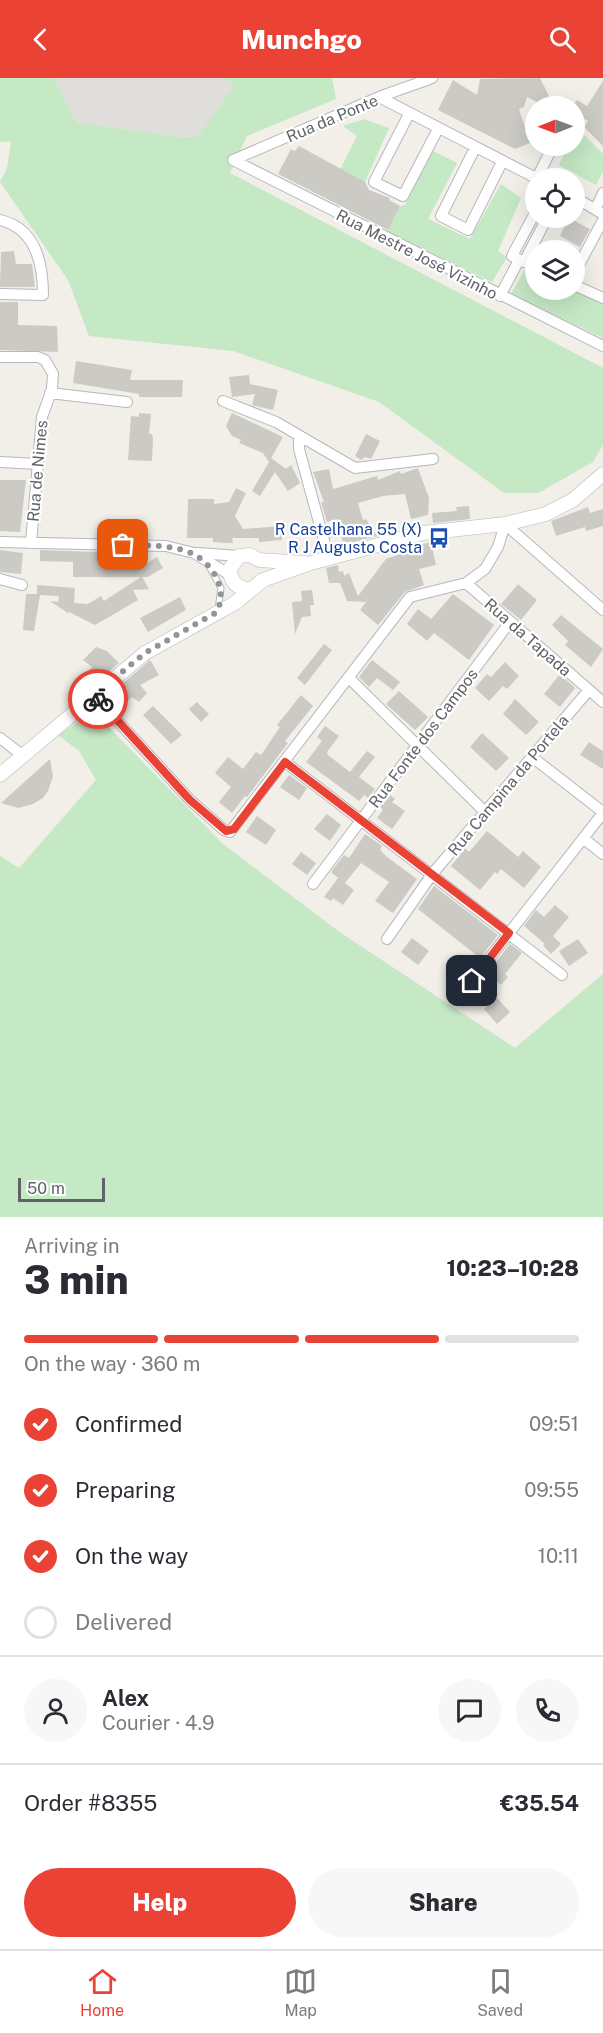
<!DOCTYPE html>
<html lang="en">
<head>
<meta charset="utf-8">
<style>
	:root { --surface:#fff; --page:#f7f7f7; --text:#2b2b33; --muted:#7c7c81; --line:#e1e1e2; --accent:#ea4335 }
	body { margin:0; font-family:"Public Sans",sans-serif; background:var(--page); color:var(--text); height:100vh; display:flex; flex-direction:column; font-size:22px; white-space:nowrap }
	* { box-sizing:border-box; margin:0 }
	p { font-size:20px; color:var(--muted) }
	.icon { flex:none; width:33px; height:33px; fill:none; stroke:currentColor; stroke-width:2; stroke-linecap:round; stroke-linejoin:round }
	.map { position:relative; height:1139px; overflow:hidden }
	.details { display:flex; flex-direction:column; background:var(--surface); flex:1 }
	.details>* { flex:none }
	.needle { width:39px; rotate:269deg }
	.fabs { position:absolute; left:525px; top:18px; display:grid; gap:12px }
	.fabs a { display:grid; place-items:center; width:60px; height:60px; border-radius:50%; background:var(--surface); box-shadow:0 6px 24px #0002; font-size:30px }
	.scale { position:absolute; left:18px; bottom:15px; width:87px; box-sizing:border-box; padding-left:6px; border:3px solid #5f6368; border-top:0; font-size:16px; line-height:21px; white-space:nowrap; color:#5f6368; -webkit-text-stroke:4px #fff; paint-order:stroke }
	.pin { position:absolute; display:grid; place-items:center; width:51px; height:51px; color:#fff; margin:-26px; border-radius:12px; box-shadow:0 3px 9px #0006 }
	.courier { position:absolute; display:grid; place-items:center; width:60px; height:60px; margin:-30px; border:4px solid #ea4335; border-radius:50%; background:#fff; color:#222; box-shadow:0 2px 8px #0007 }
	.overview em { font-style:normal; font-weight:800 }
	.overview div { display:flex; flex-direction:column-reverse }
	.overview { display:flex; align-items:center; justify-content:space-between; height:102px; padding:0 24px }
	h1 { font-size:39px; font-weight:800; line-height:45px }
	.bar { display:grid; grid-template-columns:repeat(4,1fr); gap:9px 6px; align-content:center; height:72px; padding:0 24px }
	.bar i { height:8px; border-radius:4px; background:var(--line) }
	.bar .current { background:var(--accent) }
	.bar p { grid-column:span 4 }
	.line { display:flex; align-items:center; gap:15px; padding:0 24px; border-top:2px solid var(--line) }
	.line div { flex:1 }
	.round { display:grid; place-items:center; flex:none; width:63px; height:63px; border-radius:32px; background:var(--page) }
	ol { padding:0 24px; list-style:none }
	li { display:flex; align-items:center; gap:18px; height:66px }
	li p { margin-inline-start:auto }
	li .icon { padding:6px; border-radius:50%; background:var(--accent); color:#fff; stroke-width:4 }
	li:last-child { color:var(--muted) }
	li i { width:33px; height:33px; border:3px solid var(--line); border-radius:50% }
	.cta { display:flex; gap:12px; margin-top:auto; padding:12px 24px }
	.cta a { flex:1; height:69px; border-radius:36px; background:var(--accent); color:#fff; font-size:24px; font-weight:800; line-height:69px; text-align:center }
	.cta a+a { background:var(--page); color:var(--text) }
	header { display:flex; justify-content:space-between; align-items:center; height:78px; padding:0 24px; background:var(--accent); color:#fff; font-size:27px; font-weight:800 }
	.tab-bar { display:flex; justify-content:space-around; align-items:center; height:84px; border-top:2px solid var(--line); background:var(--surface); font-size:16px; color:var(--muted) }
	.tab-bar a { display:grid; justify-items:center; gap:3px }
	.tab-bar .current { color:var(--accent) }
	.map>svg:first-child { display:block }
	.industrial { fill:#e0deda }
	.green { fill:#c5e8c5 }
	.building { fill:#cccac5 }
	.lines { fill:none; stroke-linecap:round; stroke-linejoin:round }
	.service-casing { stroke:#b5b8bc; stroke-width:7 }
	.minor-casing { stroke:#b5b8bc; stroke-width:12 }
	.tertiary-casing { stroke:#b5b8bc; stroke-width:15 }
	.service { stroke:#fff; stroke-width:5 }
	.minor { stroke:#fff; stroke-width:10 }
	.tertiary { stroke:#fff; stroke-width:14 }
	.done { stroke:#929495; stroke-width:6; stroke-dasharray:0 10.8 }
	.route { stroke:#ea4335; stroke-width:8 }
	.labels { text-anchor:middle; stroke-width:4.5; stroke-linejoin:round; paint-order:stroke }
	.street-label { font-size:16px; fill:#5f6368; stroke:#fff }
	.transit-label { font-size:16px; fill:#164399; stroke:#fff; text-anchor:end }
</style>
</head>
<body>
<header><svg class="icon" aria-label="back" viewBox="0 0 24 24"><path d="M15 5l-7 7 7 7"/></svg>Munchgo<svg class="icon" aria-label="search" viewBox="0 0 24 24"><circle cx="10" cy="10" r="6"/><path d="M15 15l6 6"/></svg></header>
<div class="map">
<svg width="603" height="1139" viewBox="0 0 603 1139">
	<rect width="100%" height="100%" fill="#f1efe8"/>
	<path class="industrial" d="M54 0H225L236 7 198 58 179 59 76 44Z"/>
	<path class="green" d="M0 0H54L76 44 179 59 198 58 235 7 225 0H332L336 21 247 58 230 95 603 290V367L593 384 538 415H504L379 324 233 273 89 258 68 202 0 104 7 90 11 63 0 64Z
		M364 41 389 50 364 106 340 92 357 58 343 48Z
		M576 49 603 76V93L596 107 559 87 568 68H574Z
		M431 72 457 85 428 141 470 161 501 106 521 120 498 173 507 179 492 204 387 154 400 128 405 127Z
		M526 189 535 192 536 212H574L603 226V260L511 216Z
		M94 634 223 766 341 855 515 970 603 896V1139H0V778L19 790 96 702 79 673 58 657Z"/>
	<path class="building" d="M540 0 554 28H545L527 19 524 29 519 31 530 65 515 71 438 32 453 2 477 17 480 1Z
		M603 3V68L584 49 588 43 574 35V26L577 22 587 28Z
		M299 68 365 104 369 112 390 120 389 122 400 128 388 152 278 96 291 71 295 73Z
		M569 140 590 151 580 169 560 158Z
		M14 173 16 186H32L35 209H0L1 174Z
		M0 224H18V247L57 248 58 274 0 272Z
		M76 283 132 292 130 302H183L182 319H139V316L73 305Z
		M249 297 250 306 278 312 273 332 252 327 255 316 232 319 229 299Z
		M139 335 151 336 149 356H152L153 361 152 383 128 382 131 338 139 339Z
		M232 335 283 359 271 380 286 391 291 387 300 405 288 413 275 394 260 418 252 413 269 384 263 375 239 365 241 362 232 358 226 348Z
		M366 356 380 363 371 381 365 379 361 382 355 378Z
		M418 390 429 420 428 437 411 441 405 416 383 418 358 425 363 442 366 441 377 458 343 467 338 441 327 444 321 424H324L313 394 329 391 333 411 377 398 378 402 400 393 401 396Z
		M0 402H26L20 454 0 453Z
		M236 410 246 415 235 438 243 451 281 448 282 462 259 464V460H232L233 465H227L213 464V460H187L188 421H214V426L229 424Z
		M469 428 470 441 433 445 432 435 457 433 456 429Z
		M588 429 590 435 603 431V448L586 453 585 449 556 458 551 443Z
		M431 464 436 487 419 491 424 507 405 514 378 547 360 532 366 524 347 523 340 505H329L326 490 338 487 339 494 343 493 344 498 349 495 358 518 386 481 417 470 416 468Z
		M0 472 23 475 21 496 0 494Z
		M40 472 127 475 137 491 157 479 163 490 148 499H142L149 511 133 512 138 522 95 547 69 534 68 535 50 523 58 524 59 518 40 517 34 553 23 552 26 516H37V507L75 510 74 525 88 526 101 518 104 523 141 499H73V484L40 483Z
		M518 506 537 522 521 542 501 526Z
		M312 512 314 527H310L311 538 302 539 295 556 292 524 302 523 301 513Z
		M453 516 494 547 469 582 434 555 427 563 407 546 418 531 431 541Z
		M180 519 186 532 148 554 140 540Z
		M561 537 603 571 591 589 565 567 568 563 552 547Z
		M324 566 332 572 305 607 297 600Z
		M96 569 107 573 119 585 98 603 88 593 92 589 83 582Z
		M150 582 159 597 140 607 147 615 139 624 132 619 123 627 115 618 123 610 121 607Z
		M372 582 400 604 393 612 377 600 369 609 359 599Z
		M505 584 519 598 507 611 503 608 489 623 475 610 487 596 491 599Z
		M560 596 575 610 560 629 544 616Z
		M399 613 428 639 415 652 386 626Z
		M301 617 313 628 285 663 288 665 247 719 245 718 232 735 219 724 231 709 215 695 228 679 243 691 256 674 261 677 280 649 277 647Z
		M515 621 539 644 526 657 503 636Z
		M197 624 209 636 201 644 189 631Z
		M153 628 182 657 171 666 143 637Z
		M325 648 339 658 327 674 328 677 350 694 367 673 375 679 359 699 375 711 368 720 364 717 359 723 306 684 322 663 317 659Z
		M482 655 509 680 496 693 470 669Z
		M589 664 603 673V691L580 677Z
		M50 681 53 698 48 713 43 720 33 726 18 730 1 725Z
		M289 697 307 710 299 722 280 709Z
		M390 717 395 721 392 724 405 733 392 751 377 740 383 732 380 729Z
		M327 736 341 747 330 763 314 751Z
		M257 738 276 752 266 767 246 754Z
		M487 753 518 779 523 773 541 789 524 810 501 791 497 796 495 794 480 812 451 788 465 770 469 774Z
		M365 756 382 768 380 772 387 779 417 801 393 835 375 823 389 804 361 785 345 805 354 812 343 827 333 820 331 823 324 819 338 800 331 794 344 777 349 780Z
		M301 774 316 785 307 797 292 786Z
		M434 808 498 857 480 880 418 831Z
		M555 827 569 839 553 858 561 866 551 876 543 867 545 866 524 848 536 832 544 839Z
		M412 860 429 873 418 887 401 874Z
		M578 861 588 875 569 888 559 873Z
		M510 866 522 875 505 896 508 899 501 907 487 895Z
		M497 920 510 934 497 946 484 931Z"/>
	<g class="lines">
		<g class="service-casing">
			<path id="service" d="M209 488 221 510 218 531"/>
		</g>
		<g class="minor-casing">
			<path id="minor" d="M379 19 536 100
				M409 36 374 104 403 118 438 51
				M475 70 441 138 468 152 502 84
				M233 82 603 268
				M233 82 379 19 432 0
				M537 100 553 68
				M574 119 603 136
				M596 130 603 115
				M536 133 512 178 524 184 547 140
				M0 142C36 150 43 186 43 217L0 216
				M574 196 603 142
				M574 207 603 220
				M500 218 519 182
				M0 279H38L45 282 53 296 52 311 42 339 31 465
				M50 315 127 324
				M223 323 276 344 355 390 433 381
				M299 358V371L329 481
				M0 384 38 386
				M0 464 166 468 194 475 230 497
				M198 475 239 478
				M0 501 22 507
				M466 505 603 624
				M349 600 485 734
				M94 617 190 722 224 752 230 754 410 519 466 505 485 491 498 469 505 446 603 532
				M0 660 22 677
				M532 679 603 734
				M285 684 562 897
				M583 760 603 776
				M313 806 510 544
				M387 861 433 795 589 612
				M459 919 603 735"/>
		</g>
		<g class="tertiary-casing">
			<path id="tertiary" d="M250 511C237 511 230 504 230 491L239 478 250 477 259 482 305 485
				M0 697 145 575 235 525 263 502 311 485 423 455 505 446 546 436 573 422 603 396"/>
		</g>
		<use href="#service" class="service"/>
		<use href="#minor" class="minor"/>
		<use href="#tertiary" class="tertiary"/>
	</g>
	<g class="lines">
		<path class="done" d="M98 621 94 617 145 575 217 534C223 519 222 508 213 494 194 464 154 468 123 467"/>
		<path class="route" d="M98 621 190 722 226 753 234 751 285 684 509 855 472 903"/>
	</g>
	<defs>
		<g id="bus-bare" transform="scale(1.62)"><path d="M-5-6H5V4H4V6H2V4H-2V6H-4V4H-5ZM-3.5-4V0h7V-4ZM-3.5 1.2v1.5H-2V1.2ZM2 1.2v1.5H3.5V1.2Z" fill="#1a4fb4" stroke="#fff" stroke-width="2.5" paint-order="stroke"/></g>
	</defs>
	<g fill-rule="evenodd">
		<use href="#bus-bare" x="439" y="460"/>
	</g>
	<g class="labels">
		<g class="street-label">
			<text transform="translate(332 40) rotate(-23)" y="6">Rua da Ponte</text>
			<text transform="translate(417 176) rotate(27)" y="6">Rua Mestre José Vizinho</text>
			<text transform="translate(37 393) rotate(-85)" y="6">Rua de Nimes</text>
			<text transform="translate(528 559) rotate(41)" y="6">Rua da Tapada</text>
			<text transform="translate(423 660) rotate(-53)" y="6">Rua Fonte dos Campos</text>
			<text transform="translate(508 707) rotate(-50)" y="6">Rua Campina da Portela</text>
		</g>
		<g class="transit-label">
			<text x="422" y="457">R Castelhana 55 (X)<tspan x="422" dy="18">R J Augusto Costa</tspan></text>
		</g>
	</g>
</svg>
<div class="fabs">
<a><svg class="needle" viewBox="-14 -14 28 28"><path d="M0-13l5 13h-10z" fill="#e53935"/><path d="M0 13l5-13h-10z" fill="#7c7c81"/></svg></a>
<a><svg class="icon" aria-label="locate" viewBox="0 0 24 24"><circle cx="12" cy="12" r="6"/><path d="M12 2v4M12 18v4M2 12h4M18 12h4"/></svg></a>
<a><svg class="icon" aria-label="layers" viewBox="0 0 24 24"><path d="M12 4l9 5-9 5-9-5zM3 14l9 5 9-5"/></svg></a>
</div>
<div class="scale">50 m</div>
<div class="pin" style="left:123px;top:467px;background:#ea580c"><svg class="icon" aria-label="bag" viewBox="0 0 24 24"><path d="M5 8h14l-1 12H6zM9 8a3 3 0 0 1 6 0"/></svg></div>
<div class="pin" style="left:472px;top:903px;background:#1f2937"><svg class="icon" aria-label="home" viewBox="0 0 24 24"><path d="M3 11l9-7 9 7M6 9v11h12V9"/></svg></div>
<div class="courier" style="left:98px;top:621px"><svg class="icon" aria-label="bike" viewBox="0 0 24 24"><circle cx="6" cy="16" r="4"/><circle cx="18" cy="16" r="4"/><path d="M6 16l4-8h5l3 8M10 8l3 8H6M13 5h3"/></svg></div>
</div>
<section class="details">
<div class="overview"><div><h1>3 min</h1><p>Arriving in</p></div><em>10:23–10:28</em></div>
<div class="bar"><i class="current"></i><i class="current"></i><i class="current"></i><i></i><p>On the way · 360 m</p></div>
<ol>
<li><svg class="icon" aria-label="check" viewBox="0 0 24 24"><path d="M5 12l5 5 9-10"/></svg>Confirmed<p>09:51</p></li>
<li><svg class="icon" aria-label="check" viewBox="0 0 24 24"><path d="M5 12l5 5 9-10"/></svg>Preparing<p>09:55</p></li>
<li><svg class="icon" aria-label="check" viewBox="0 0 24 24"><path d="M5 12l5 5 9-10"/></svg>On the way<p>10:11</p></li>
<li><i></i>Delivered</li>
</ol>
<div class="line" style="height:108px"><a class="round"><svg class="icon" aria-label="person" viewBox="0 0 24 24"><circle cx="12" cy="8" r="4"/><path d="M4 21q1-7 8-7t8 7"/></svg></a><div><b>Alex</b><p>Courier · 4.9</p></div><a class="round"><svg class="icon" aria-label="chat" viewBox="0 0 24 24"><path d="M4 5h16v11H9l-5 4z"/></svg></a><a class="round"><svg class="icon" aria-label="phone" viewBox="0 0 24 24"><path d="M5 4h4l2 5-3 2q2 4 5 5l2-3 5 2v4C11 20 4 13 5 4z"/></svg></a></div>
<div class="line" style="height:78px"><div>Order #8355</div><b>€35.54</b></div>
<div class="cta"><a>Help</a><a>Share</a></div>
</section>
<nav class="tab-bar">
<a class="current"><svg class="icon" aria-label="home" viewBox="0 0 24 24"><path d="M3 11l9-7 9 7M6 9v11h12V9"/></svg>Home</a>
<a><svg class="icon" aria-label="map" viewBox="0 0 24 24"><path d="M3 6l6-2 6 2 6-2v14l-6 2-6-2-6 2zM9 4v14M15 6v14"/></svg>Map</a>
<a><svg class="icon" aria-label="saved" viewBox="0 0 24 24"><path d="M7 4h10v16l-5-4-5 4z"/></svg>Saved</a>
</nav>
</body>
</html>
